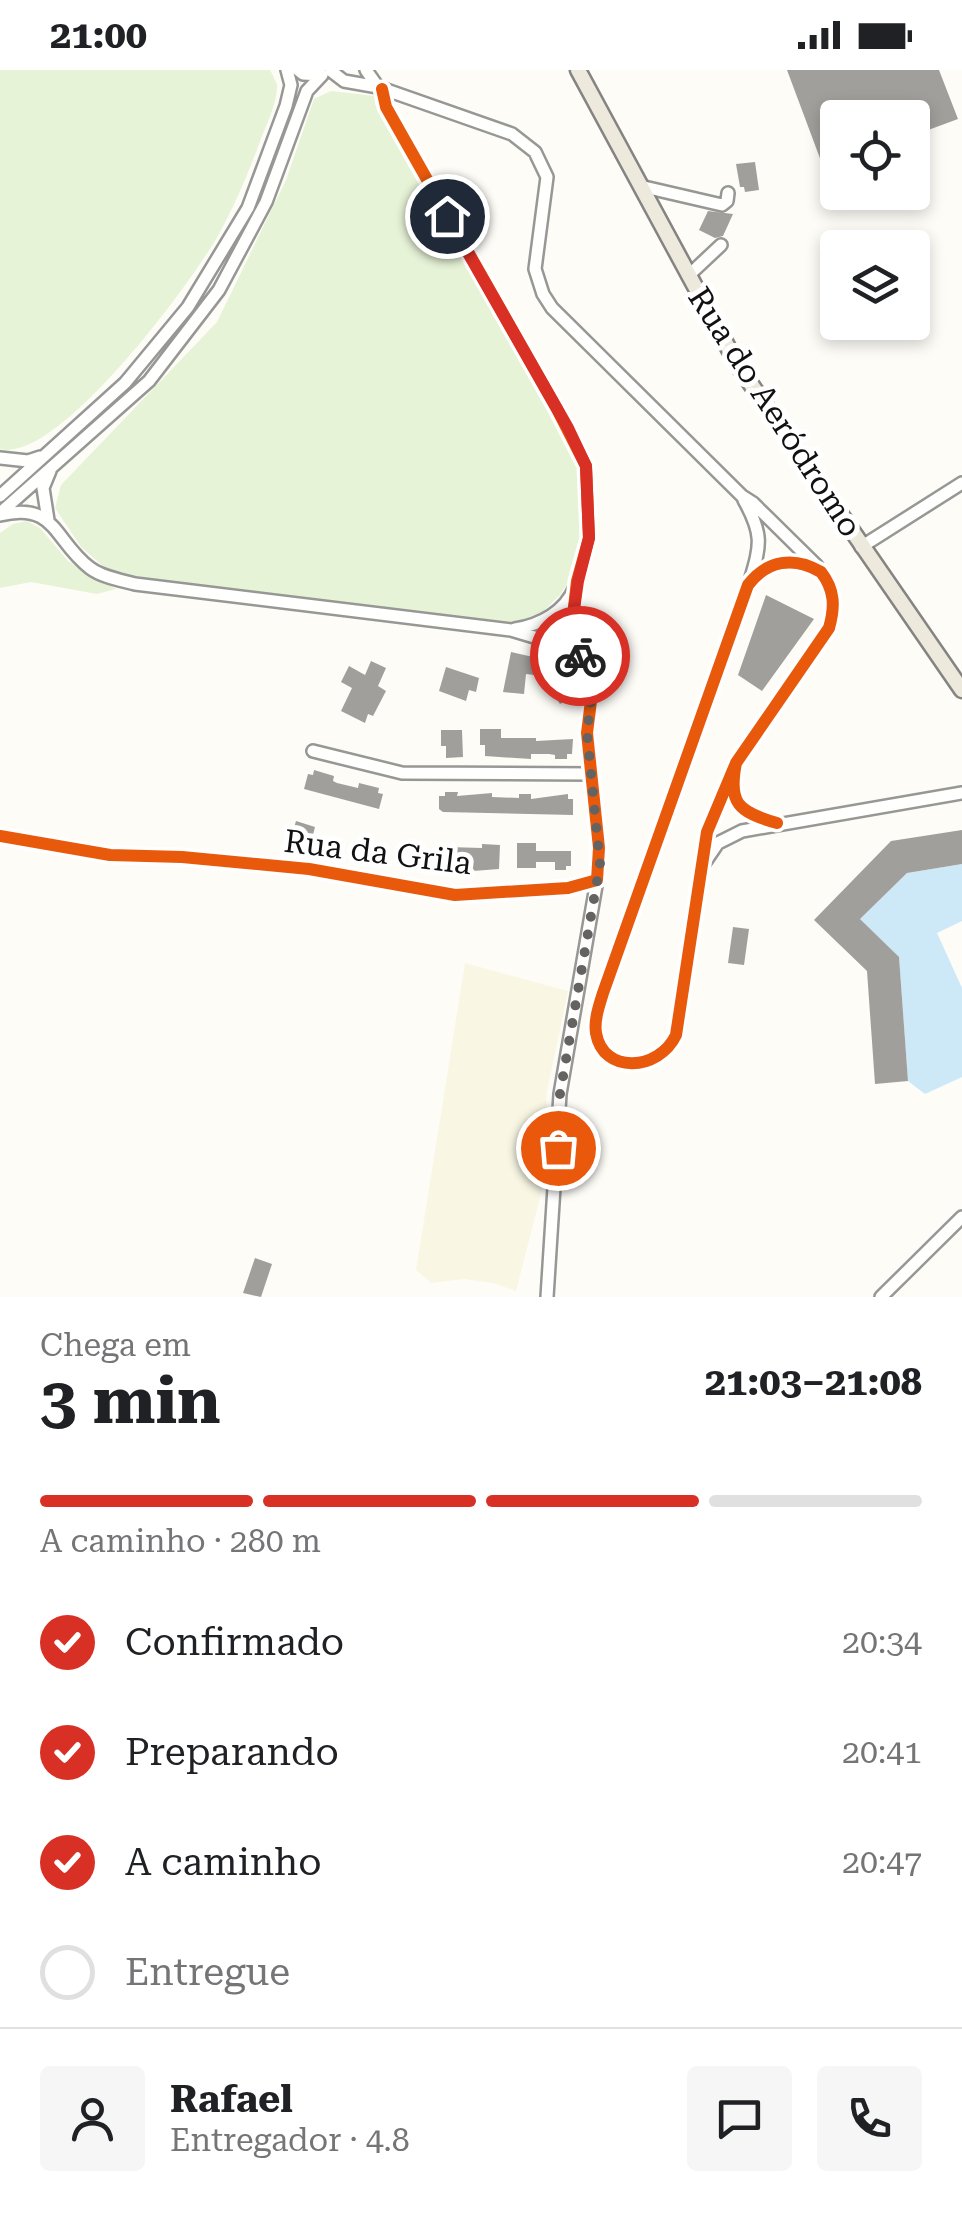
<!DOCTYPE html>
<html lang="pt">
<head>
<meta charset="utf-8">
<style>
	:root { --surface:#fff; --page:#f6f6f6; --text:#202124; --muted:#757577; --line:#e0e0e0; --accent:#d93025 }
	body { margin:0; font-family:"Roboto Serif",serif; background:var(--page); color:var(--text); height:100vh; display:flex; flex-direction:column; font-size:38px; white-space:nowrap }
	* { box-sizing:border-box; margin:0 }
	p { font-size:32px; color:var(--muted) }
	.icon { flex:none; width:55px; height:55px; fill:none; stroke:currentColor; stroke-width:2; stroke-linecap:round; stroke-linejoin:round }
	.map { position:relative; height:1227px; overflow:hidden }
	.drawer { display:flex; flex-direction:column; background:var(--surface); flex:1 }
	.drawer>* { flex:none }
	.fabs { position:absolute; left:820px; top:30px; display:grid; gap:20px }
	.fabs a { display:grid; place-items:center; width:110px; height:110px; border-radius:10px; background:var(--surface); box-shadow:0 5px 15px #0003; font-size:50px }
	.pin { position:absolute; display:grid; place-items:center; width:85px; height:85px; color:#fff; margin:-42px; border:5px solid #fff; border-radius:50%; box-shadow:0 2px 10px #0007 }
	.courier { position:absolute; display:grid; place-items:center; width:100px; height:100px; margin:-50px; border:8px solid #d93025; border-radius:50%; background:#fff; color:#222; box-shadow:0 2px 12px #0007 }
	.head em { font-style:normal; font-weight:700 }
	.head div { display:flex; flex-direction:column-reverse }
	.head { display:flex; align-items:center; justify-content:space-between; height:170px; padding:0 40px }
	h1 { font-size:65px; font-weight:700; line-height:75px }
	.bar { display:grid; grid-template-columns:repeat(4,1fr); gap:15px 10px; align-content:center; height:120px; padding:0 40px }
	.bar i { height:12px; border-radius:8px; background:var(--line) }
	.bar .selected { background:var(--accent) }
	.bar p { grid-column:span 4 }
	.line { display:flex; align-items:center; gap:25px; padding:0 40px; border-top:2px solid var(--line) }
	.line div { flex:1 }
	.round { display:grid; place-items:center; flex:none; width:105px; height:105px; border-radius:10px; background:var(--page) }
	ol { padding:0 40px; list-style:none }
	li { display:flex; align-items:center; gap:30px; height:110px }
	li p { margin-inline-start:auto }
	li .icon { padding:10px; border-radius:50%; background:var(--accent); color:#fff; stroke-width:4 }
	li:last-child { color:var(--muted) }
	li i { width:55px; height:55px; border:5px solid var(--line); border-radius:50% }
	.status { display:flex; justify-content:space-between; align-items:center; height:70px; padding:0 50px; background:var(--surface); direction:ltr }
	.status svg { height:28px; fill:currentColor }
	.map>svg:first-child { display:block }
	.farmland { fill:#f9f7e4 }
	.green { fill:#e7f3d7 }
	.water { fill:#cde8f7 }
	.building { fill:#a19f9c }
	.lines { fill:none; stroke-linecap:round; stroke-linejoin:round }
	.minor-casing { stroke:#979795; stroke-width:16 }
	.major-casing { stroke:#858482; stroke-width:19 }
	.minor { stroke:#fffffe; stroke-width:11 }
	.major { stroke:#ede9dc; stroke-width:14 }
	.cycleway-casing { stroke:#fff; stroke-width:19 }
	.cycleway { stroke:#e8590c; stroke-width:12 }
	.done { stroke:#646362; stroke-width:10; stroke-dasharray:0 18 }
	.route { stroke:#d93025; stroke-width:12 }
	.labels { text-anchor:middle; stroke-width:10; stroke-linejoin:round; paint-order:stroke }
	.street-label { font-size:32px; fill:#111; stroke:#fff }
</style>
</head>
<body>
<div class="status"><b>21:00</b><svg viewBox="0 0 49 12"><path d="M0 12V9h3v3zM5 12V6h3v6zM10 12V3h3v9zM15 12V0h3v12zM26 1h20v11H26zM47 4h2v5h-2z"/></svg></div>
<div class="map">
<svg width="962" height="1227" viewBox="0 0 962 1227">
	<rect width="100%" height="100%" fill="#fdfcf7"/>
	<path class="farmland" d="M465 893 568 921 547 1022 542 1120 516 1221 493 1213 464 1209 431 1213 416 1200Z"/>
	<path class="green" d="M0 0H270C271 1 276 13 277 14 278 29 268 52 262 66 250 99 236 133 219 164 192 212 58 394 0 379Z
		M331 21 375 26V35L391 43 405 83 575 386 585 449 577 498 560 525 538 546 521 556 205 520 111 503 81 477 55 438 61 415 217 252 286 110 314 29Z
		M27 451 40 458 68 491 116 519 97 524 31 512 0 518V463L13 454Z"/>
	<path class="water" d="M962 794V851L937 863 962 918V1007L925 1024 908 1011 899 888 860 849 907 803Z"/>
	<path class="building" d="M787 0H939L958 49 912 66V48H838V94L824 99Z
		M755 92 759 120 745 122 744 117H740L736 94Z
		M708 141 733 144 723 166 715 168 699 160Z
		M766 525 814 549 762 621 738 605Z
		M511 582 555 592 576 624 560 634 543 606 526 604 524 624 503 622Z
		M371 591 386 598 378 616 386 621 373 646 368 644 365 653 341 641 352 618 341 612 349 596 365 605Z
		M446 597 479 608 476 622 469 620 466 631 439 621Z
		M480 659H501V668H536V671L573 669 572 684H567V689H555V685L549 684H531V689L485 686V675H480Z
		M441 660H462L463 687 446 688V676H441Z
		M314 700 334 706 333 711 337 713 358 718 359 713 379 718 378 723 383 724 379 739 304 719 308 704 313 705Z
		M445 722H458L457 726 492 723V727L519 728V724H531V729L568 724V729H573V745L443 742 439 739V726H445Z
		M296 751 315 757 308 784 288 778Z
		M962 760V794L907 803 860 849 899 887 908 1011 875 1014 867 901 814 850 891 771Z
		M517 773H536V781H571V796H566V800H555V792H536V798H517Z
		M482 774 500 775 499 799 447 803 448 777 482 778Z
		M733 857 749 859 744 895 728 893Z
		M255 1188 272 1194 261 1227 243 1223Z"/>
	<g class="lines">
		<g class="minor-casing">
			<path id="minor" d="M298 0 303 4 322 5
				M366 0 378 17
				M331 1 344 11 378 17 512 64 535 82 547 107 535 199 543 224 552 238 742 426 753 433 817 496
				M640 116 722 135 727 131 728 123
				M688 206 721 175
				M0 388 28 391 40 387
				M0 426 125 313 188 237 248 138 286 36 291 15 287 0
				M744 430C763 464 761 474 750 511
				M0 443 149 311 219 220 266 132 307 21 322 5
				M0 445C56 431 54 471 90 498 102 507 120 510 135 514L511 560 551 572 581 597
				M48 450 43 418 50 401
				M861 477 962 413
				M515 559C540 555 565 542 575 517
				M551 572 567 558 573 546
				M313 681 402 703 592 704
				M736 693 707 762 676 965C659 1001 603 1005 596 963 594 950 599 936 603 923L748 515C767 490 794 486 821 502 835 520 835 537 829 558L736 693C728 733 738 742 777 753
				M0 766 110 785 182 787 309 799 455 825 568 818 597 810 599 778 587 663 592 623 576 571 573 546 577 511 589 468 586 396 557 339 386 37 382 19
				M705 792 718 773 742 761 962 723
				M547 1227 560 1024 597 810
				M881 1227 962 1147"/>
		</g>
		<g class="major-casing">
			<path id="major" d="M578 0 737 294 962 620"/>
		</g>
		<use href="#minor" class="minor"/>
		<use href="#major" class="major"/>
		<g class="cycleway-casing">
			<path id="cycleway" d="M736 693 707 762 676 965C659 1001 603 1005 596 963 594 950 599 936 603 923L748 515C767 490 794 486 821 502 835 520 835 537 829 558L736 693C728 733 738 742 777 753
				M0 766 110 785 182 787 309 799 455 825 568 818 597 810 599 778 587 663 592 623 576 571 573 546 577 511 589 468 586 396 557 339 386 37 382 19"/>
		</g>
		<use href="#cycleway" class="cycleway"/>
	</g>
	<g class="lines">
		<path class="done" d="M558 1078 560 1024 600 794 587 663 592 623 580 586"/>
		<path class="route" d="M447 146 568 358 586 396 589 468 578 511 573 546 580 586"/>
	</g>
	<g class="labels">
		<g class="street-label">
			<text transform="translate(775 342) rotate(57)" y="11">Rua do Aeródromo</text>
			<text transform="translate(378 782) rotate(7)" y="11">Rua da Grila</text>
		</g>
	</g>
</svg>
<div class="fabs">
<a><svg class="icon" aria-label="locate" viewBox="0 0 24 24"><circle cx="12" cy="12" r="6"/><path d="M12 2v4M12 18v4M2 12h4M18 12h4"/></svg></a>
<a><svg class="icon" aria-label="layers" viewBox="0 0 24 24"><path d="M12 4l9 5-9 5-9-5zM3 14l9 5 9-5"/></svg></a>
</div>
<div class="pin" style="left:558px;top:1078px;background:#ea580c"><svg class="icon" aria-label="bag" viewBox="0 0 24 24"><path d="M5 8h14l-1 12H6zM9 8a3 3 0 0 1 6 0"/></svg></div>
<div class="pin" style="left:447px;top:146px;background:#1f2937"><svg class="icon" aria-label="home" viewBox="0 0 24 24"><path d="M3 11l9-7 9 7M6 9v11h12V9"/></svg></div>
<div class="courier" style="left:580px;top:586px"><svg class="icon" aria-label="bike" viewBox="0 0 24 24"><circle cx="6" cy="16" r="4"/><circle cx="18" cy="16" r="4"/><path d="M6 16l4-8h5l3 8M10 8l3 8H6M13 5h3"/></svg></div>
</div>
<section class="drawer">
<div class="head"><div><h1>3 min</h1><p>Chega em</p></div><em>21:03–21:08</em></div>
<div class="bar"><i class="selected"></i><i class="selected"></i><i class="selected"></i><i></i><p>A caminho · 280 m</p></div>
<ol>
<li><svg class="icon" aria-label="check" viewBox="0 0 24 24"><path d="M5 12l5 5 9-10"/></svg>Confirmado<p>20:34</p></li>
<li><svg class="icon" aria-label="check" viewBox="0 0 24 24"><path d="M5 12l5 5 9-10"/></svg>Preparando<p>20:41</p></li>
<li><svg class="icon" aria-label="check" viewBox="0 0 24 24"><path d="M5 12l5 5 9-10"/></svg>A caminho<p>20:47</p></li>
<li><i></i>Entregue</li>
</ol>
<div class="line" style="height:180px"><a class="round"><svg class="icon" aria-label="person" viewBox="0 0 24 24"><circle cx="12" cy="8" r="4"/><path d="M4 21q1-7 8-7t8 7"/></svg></a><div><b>Rafael</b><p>Entregador · 4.8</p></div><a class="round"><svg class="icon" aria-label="chat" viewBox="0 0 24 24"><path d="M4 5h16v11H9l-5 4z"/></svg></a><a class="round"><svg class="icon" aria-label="phone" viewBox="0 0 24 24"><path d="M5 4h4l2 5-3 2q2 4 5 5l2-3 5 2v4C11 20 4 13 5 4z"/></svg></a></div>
</section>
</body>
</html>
